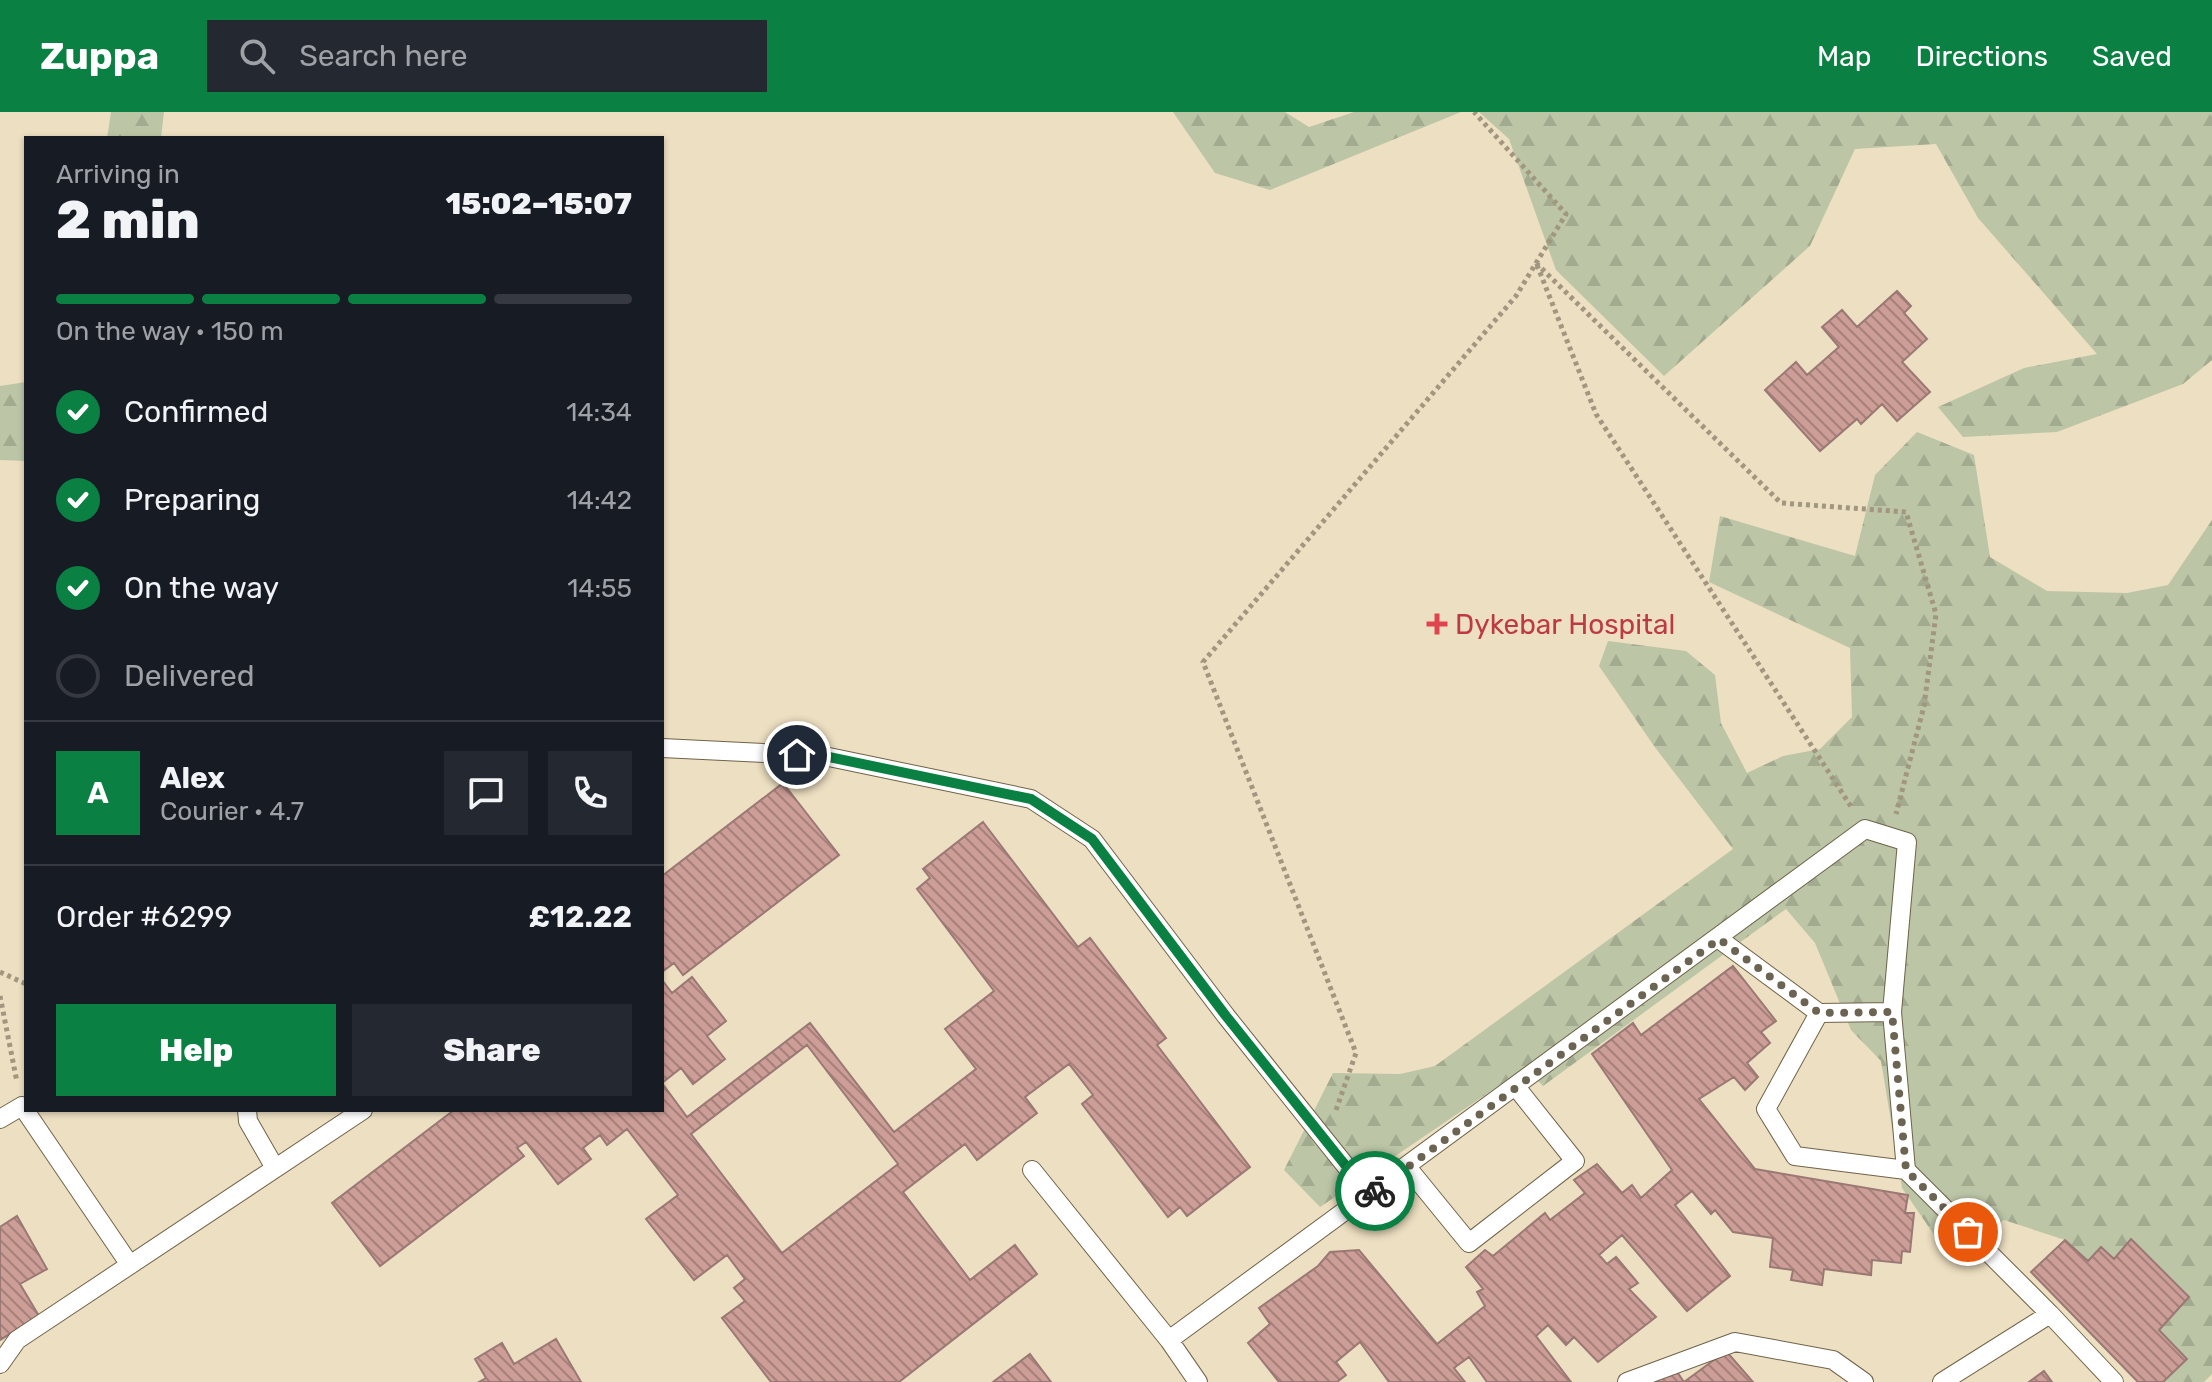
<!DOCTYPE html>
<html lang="en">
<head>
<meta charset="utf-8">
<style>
	:root { --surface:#171b24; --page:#242831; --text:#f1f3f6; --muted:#9ea1a6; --line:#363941; --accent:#0b8043 }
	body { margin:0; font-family:Rubik,sans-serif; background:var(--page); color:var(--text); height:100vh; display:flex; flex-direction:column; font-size:30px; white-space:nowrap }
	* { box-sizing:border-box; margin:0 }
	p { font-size:26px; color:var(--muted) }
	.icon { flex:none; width:44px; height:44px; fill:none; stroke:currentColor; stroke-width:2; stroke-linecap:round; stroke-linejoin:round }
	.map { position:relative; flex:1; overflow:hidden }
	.panel { position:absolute; left:24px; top:24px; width:640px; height:976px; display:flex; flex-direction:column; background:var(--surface); border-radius:0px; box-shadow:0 2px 6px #0004 }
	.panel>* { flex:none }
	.pin { position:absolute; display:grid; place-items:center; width:68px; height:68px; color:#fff; margin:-34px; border:4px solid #fff; border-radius:50%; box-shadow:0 2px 8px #0007 }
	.courier { position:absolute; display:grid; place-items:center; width:80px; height:80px; margin:-40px; border:6px solid #0b8043; border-radius:50%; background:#fff; color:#222; box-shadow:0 2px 10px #0007 }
	.summary em { font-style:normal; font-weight:800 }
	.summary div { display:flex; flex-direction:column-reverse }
	.summary { display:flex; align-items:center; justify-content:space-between; height:136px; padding:0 32px }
	h1 { font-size:52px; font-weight:800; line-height:60px }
	.bar { display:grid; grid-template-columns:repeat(4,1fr); gap:12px 8px; align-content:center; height:96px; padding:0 32px }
	.bar i { height:10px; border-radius:6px; background:var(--line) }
	.bar .active { background:var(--accent) }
	.bar p { grid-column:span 4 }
	.line { display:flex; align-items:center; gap:20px; padding:0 32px; border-top:2px solid var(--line) }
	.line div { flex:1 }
	.round { display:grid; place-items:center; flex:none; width:84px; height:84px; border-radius:0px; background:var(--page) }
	ol { padding:0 32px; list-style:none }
	li { display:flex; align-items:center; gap:24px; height:88px }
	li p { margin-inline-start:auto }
	li .icon { padding:8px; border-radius:50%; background:var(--accent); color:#fff; stroke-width:4 }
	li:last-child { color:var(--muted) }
	li i { width:44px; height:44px; border:4px solid var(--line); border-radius:50% }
	.button { display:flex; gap:16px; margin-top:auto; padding:16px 32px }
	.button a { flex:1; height:92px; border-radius:0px; background:var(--accent); color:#fff; font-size:32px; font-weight:800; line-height:92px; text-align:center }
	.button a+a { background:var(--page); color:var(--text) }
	header { display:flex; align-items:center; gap:48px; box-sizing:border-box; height:112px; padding:0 40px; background:var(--accent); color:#fff }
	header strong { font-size:38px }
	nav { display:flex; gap:44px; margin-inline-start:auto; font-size:28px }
	.search { width:560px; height:72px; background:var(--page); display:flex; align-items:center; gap:20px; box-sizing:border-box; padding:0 28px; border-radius:0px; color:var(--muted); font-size:30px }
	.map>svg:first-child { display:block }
	.forest { fill:url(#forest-firs) }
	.building { fill:url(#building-back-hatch); stroke:#9a7874; stroke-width:2; fill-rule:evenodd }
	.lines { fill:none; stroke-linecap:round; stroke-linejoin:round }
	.lane-casing { stroke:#6f6348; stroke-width:20 }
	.path { stroke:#a1967f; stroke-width:5; stroke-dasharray:4 4; stroke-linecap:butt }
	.lane { stroke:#fff; stroke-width:18 }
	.done { stroke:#6c6452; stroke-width:8; stroke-dasharray:0 14.4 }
	.route { stroke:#0b8043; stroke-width:10 }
	.health-dot { fill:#e0444e; stroke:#eddfc1; stroke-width:3 }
	.labels { text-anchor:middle; stroke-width:6; stroke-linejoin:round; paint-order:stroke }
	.health-label { font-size:28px; fill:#be3a42; stroke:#eddfc1; text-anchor:start }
</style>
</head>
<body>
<header>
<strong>Zuppa</strong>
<div class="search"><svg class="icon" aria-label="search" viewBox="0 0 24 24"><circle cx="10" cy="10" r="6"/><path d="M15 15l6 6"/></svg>Search here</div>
<nav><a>Map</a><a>Directions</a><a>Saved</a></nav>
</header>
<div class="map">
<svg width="2212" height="1270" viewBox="0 0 2212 1270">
	<defs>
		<pattern id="forest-firs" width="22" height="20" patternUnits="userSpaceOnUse" patternTransform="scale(2)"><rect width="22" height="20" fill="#bcc6a7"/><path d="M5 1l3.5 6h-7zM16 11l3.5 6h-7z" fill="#a2aa8f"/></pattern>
		<pattern id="building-back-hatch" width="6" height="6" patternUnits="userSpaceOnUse" patternTransform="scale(2)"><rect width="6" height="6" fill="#cd9d97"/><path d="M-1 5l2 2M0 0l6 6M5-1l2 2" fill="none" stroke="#a6807a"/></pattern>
	</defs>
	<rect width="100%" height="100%" fill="#eddfc1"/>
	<path class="forest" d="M111 0H164L161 26H107Z
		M1173 0H1285L1309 15 1354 0H1461L1270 78 1215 61Z
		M1479 0H2212V248L2183 272 2057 320 1963 325 1938 295 2024 256 2097 242 1978 106 1936 32 1855 37 1810 134 1664 264 1556 158 1509 27Z
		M26 270V349L0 348V274Z
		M1917 320 1974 343 1990 445 2047 479 2127 481 2168 473 2212 408V1262L2204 1270H2163L2159 1218 2189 1185 2132 1128 2114 1147 2101 1135 2088 1149 2065 1128 2004 1108 1950 1146 1902 1076 1881 949 1851 918 1815 831 1786 797 1543 974 1525 956 1320 1095 1284 1058 1333 961 1400 962 1435 954 1733 737 1654 634 1599 554 1608 529 1686 539 1715 563 1721 611 1747 661 1783 644 1820 637 1852 605 1850 536 1709 470 1720 404 1855 444 1875 363Z"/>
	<path class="building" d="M1897 179 1911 194 1904 201 1927 227 1902 250 1930 280 1897 309 1882 292 1861 312 1857 307 1820 339 1765 278 1796 250 1807 263 1839 235 1822 215 1842 198 1857 215Z
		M783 671 839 743 683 863 674 851 662 860V764Z
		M983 710 1078 835 1090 826 1166 926 1157 933 1250 1055 1187 1104 1180 1095 1168 1105 1082 992 1093 983 1069 952 1025 985 1037 1001 977 1048 965 1032 903 1080 970 1168 1015 1133 1037 1162 899 1270H771L722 1206 745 1189 734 1176 745 1167 727 1143 694 1168 646 1107 678 1083 627 1017 607 1033 600 1023 583 1036 591 1047 558 1072 526 1030 517 1036 524 1044 380 1154 332 1091 454 998H662V868L672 881 692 865 726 909 707 924 725 947 693 972 681 956 662 971 687 1005 810 911 894 1020 976 957 945 917 994 879 917 777 930 766 923 757ZM807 933 898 1052 782 1141 691 1022Z
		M1733 854 1776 909 1761 920 1770 931 1747 951 1758 965 1745 978 1734 965 1699 987 1755 1057 1908 1083 1905 1101H1914L1910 1140 1902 1139 1901 1151 1872 1148 1871 1163 1824 1157 1822 1173 1791 1168 1793 1158 1770 1155 1773 1126 1733 1120 1715 1098 1711 1102 1692 1079 1675 1093 1730 1164 1687 1199 1622 1123 1599 1143 1607 1152 1616 1145 1638 1171 1629 1177 1656 1205 1598 1250 1574 1225 1566 1233 1548 1213 1536 1224 1571 1270H1487L1469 1245 1454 1256 1465 1270H1389L1360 1230 1336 1250 1346 1263 1337 1270H1279L1248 1231 1270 1212 1259 1196 1318 1154 1330 1140 1359 1138 1437 1232 1485 1194 1477 1180 1483 1177 1466 1155 1485 1138 1493 1144 1545 1101 1550 1108 1585 1081 1574 1068 1597 1052 1622 1081 1632 1073 1641 1086 1672 1058 1592 942 1633 911 1641 923Z
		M17 1104 47 1157 20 1172 39 1204 0 1228V1115Z
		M2131 1127 2189 1185 2159 1218 2187 1247 2163 1270H2138L2031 1160 2065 1128 2088 1149 2101 1135 2114 1147Z
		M556 1227 581 1270H479L486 1266 475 1247 502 1231 514 1252Z
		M1726 1239 1753 1270H1651L1673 1254 1684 1270Z
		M1030 1242 1051 1270H993Z
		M2044 1259 2052 1270H2029Z"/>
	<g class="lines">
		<g class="lane-casing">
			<path id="lane" d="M662 636 824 644 1031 687 1092 727 1226 904 1369 1083
				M1719 827 1819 901 1892 900
				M1819 901 1766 997 1795 1044 1906 1058
				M247 998 248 1009 275 1056
				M0 1007 22 994 130 1153
				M1407 1055 1469 1131 1575 1049 1516 975
				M1032 1058 1169 1228 1198 1270
				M1169 1228 1865 717 1907 730 1892 900 1906 1058 2050 1202
				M0 1252 17 1228 363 998
				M1627 1270 1735 1230 1833 1248 1864 1270
				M1942 1270 2050 1202 2114 1270"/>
		</g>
		<path class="path" d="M1536 151 1781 391 1906 400 1936 502 1924 594 1896 702
			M1537 153 1596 302 1852 696
			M0 860 26 872
			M0 884 17 970
			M1336 998 1356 941 1203 550 1516 184 1566 102 1474 0"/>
		<use href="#lane" class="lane"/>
	</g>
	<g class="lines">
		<path class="done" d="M1375 1079 1719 827 1819 901 1892 900 1906 1058 1968 1120"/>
		<path class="route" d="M797 643 824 644 1031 687 1092 727 1226 904 1354 1064 1369 1083 1375 1079"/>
	</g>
	<path class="health-dot" d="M1433 500h8v8h8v8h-8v8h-8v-8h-8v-8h8z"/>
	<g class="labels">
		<g class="health-label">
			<text x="1455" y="522">Dykebar Hospital</text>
		</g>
	</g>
</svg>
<div class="pin" style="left:1968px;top:1120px;background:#ea580c"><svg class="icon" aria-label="bag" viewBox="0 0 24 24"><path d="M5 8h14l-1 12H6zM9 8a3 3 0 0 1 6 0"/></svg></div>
<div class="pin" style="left:797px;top:643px;background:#1f2937"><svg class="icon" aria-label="home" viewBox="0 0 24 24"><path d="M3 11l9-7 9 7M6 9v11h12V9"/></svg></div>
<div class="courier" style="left:1375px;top:1079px"><svg class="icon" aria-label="bike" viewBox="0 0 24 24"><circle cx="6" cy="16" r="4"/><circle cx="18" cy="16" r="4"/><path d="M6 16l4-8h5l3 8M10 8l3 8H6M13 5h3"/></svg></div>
<section class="panel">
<div class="summary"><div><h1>2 min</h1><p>Arriving in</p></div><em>15:02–15:07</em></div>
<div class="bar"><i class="active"></i><i class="active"></i><i class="active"></i><i></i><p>On the way · 150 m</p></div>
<ol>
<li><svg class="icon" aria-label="check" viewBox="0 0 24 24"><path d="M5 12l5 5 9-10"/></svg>Confirmed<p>14:34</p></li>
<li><svg class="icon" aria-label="check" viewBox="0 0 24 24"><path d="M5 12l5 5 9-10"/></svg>Preparing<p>14:42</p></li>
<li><svg class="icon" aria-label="check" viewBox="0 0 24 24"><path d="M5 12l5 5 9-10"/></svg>On the way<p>14:55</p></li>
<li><i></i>Delivered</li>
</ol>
<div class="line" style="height:144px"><b class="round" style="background:var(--accent);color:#fff">A</b><div><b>Alex</b><p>Courier · 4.7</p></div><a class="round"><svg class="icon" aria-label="chat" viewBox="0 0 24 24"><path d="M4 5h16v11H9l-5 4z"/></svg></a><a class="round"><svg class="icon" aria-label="phone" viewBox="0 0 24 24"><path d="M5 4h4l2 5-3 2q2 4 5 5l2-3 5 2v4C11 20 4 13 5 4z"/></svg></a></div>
<div class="line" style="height:104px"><div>Order #6299</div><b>£12.22</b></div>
<div class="button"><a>Help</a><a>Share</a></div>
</section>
</div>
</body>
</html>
